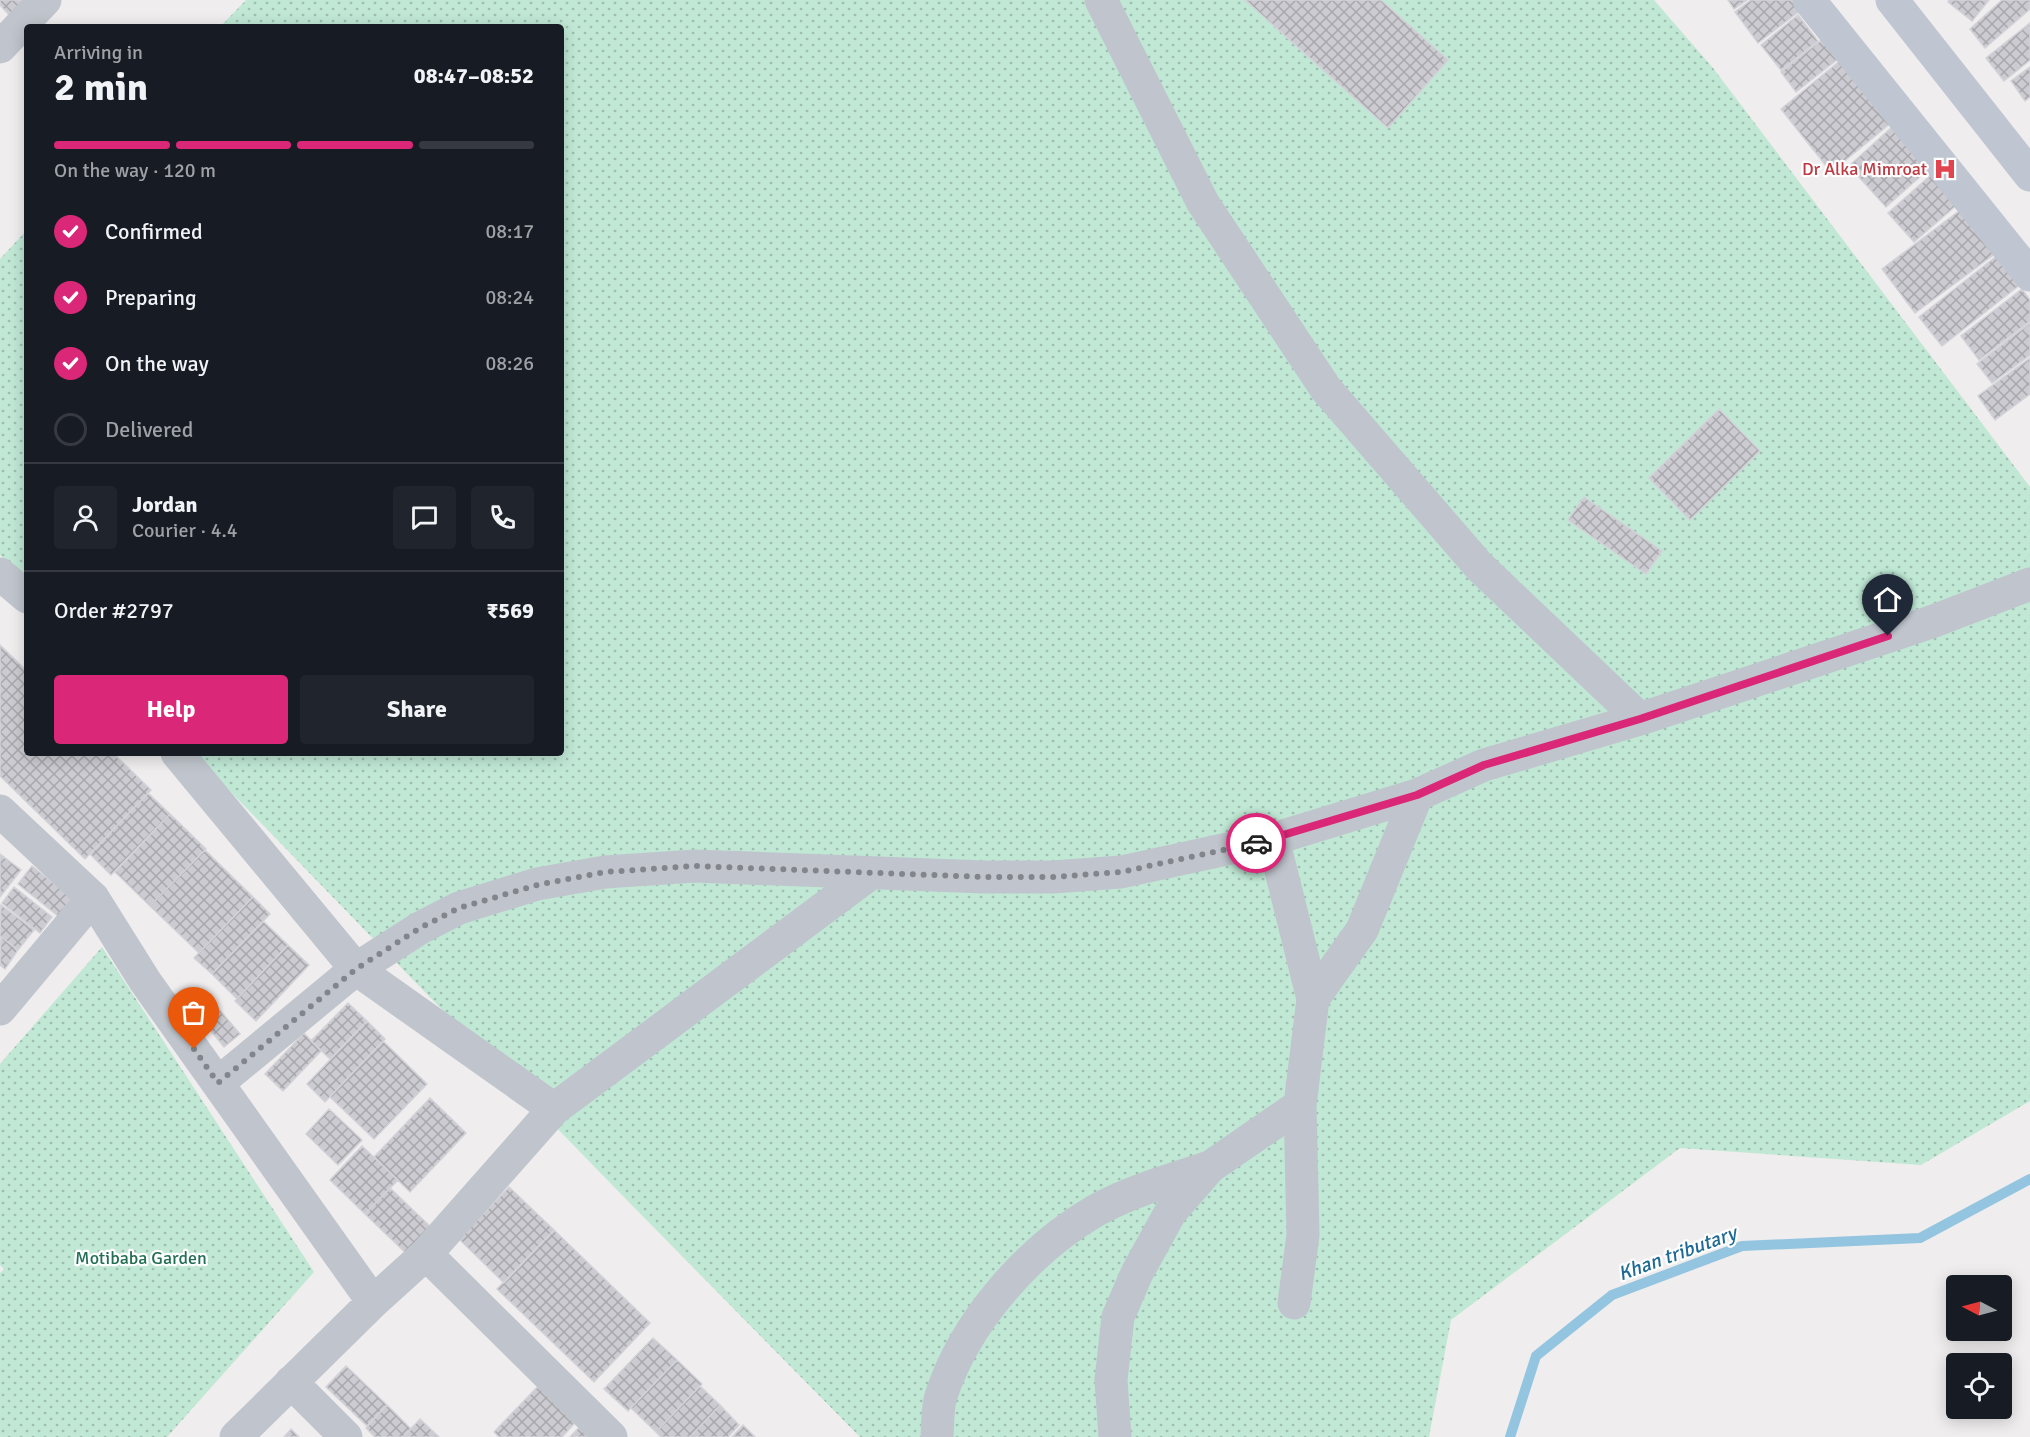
<!DOCTYPE html>
<html lang="en">
<head>
<meta charset="utf-8">
<style>
	:root { --surface:#171b24; --page:#20242c; --text:#f1f3f6; --muted:#9ea1a6; --line:#363941; --accent:#db2777 }
	body { margin:0; font-family:Signika,sans-serif; background:var(--page); color:var(--text); height:100vh; display:flex; flex-direction:column; font-size:22px; white-space:nowrap }
	* { box-sizing:border-box; margin:0 }
	p { font-size:20px; color:var(--muted) }
	.icon { flex:none; width:33px; height:33px; fill:none; stroke:currentColor; stroke-width:2; stroke-linecap:round; stroke-linejoin:round }
	.map { position:relative; flex:1; overflow:hidden }
	.details { position:absolute; left:24px; top:24px; width:540px; height:732px; display:flex; flex-direction:column; background:var(--surface); border-radius:6px; box-shadow:0 3px 15px #0003 }
	.details>* { flex:none }
	.needle { width:39px; rotate:276deg }
	.buttons { position:absolute; left:1946px; top:1275px; display:grid; gap:12px }
	.buttons a { display:grid; place-items:center; width:66px; height:66px; border-radius:6px; background:var(--surface); box-shadow:0 3px 15px #0003; font-size:30px }
	.pin { position:absolute; display:grid; place-items:center; width:51px; height:51px; color:#fff; margin:-62px -26px; border-radius:50% 50% 50% 0; rotate:-45deg; box-shadow:0 0 6px #0007 }
	.pin .icon { rotate:45deg }
	.courier { position:absolute; display:grid; place-items:center; width:60px; height:60px; margin:-30px; border:4px solid #db2777; border-radius:50%; background:#fff; color:#222; box-shadow:0 2px 8px #0007 }
	.head em { font-style:normal; font-weight:700 }
	.head div { display:flex; flex-direction:column-reverse }
	.head { display:flex; align-items:center; justify-content:space-between; height:102px; padding:0 30px }
	h1 { font-size:39px; font-weight:700; line-height:45px }
	.bar { display:grid; grid-template-columns:repeat(4,1fr); gap:9px 6px; align-content:center; height:72px; padding:0 30px }
	.bar i { height:8px; border-radius:4px; background:var(--line) }
	.bar .selected { background:var(--accent) }
	.bar p { grid-column:span 4 }
	.line { display:flex; align-items:center; gap:15px; padding:0 30px; border-top:2px solid var(--line) }
	.line div { flex:1 }
	.round { display:grid; place-items:center; flex:none; width:63px; height:63px; border-radius:6px; background:var(--page) }
	ol { padding:0 30px; list-style:none }
	li { display:flex; align-items:center; gap:18px; height:66px }
	li p { margin-inline-start:auto }
	li .icon { padding:6px; border-radius:50%; background:var(--accent); color:#fff; stroke-width:4 }
	li:last-child { color:var(--muted) }
	li i { width:33px; height:33px; border:3px solid var(--line); border-radius:50% }
	.button { display:flex; gap:12px; margin-top:auto; padding:12px 30px }
	.button a { flex:1; height:69px; border-radius:6px; background:var(--accent); color:#fff; font-size:24px; font-weight:700; line-height:69px; text-align:center }
	.button a+a { background:var(--page); color:var(--text) }
	.map>svg:first-child { display:block }
	.grass { fill:url(#grass-dots) }
	.lines { fill:none; stroke-linecap:round; stroke-linejoin:round }
	.stream { stroke:#93c4e0; stroke-width:10 }
	.building { fill:url(#building-cross-hatch); stroke:#d2d2d8; stroke-width:1.5 }
	.street { stroke:#c0c5cd; stroke-width:33 }
	.secondary { stroke:#c0c6d1; stroke-width:33 }
	.done { stroke:#82868c; stroke-width:6; stroke-dasharray:0 10.8 }
	.route { stroke:#db2777; stroke-width:8 }
	.labels { text-anchor:middle; stroke-width:4.5; stroke-linejoin:round; paint-order:stroke }
	.health-label { font-size:18px; fill:#be3a42; stroke:#fff; text-anchor:end }
	.park-label { font-size:18px; fill:#226f54; stroke:#fff }
	.water-label { font-size:20px; font-style:italic; fill:#1e6a94; stroke:#fff }
</style>
</head>
<body>
<div class="map">
<svg width="2030" height="1437" viewBox="0 0 2030 1437">
	<defs>
		<pattern id="grass-dots" width="8" height="8" patternUnits="userSpaceOnUse" patternTransform="scale(1.5)"><rect width="8" height="8" fill="#c0e8d5"/><path d="M2 2h.1M6 6h.1" fill="none" stroke="#9ebeb0" stroke-width="1.8" stroke-linecap="round"/></pattern>
		<pattern id="building-cross-hatch" width="8" height="8" patternUnits="userSpaceOnUse" patternTransform="scale(1.5)"><rect width="8" height="8" fill="#cbcbd1"/><path d="M0 0l8 8M0 8l8-8" fill="none" stroke="#a7a7ac"/></pattern>
	</defs>
	<rect width="100%" height="100%" fill="#efeded"/>
	<path class="grass" d="M246 0H1654L1713 68 2030 487V1101L1921 1165 1680 1148 1451 1320 1429 1437H860L618 1191 193 753H561V27H220Z
		M27 230V582L0 555V259Z
		M102 947 314 1272 167 1437H0V1273L4 1269 0 1265V1064Z"/>
	<g class="lines">
		<path class="stream" d="M1510 1437 1536 1356 1612 1295 1742 1246 1920 1238 2030 1179"/>
	</g>
	<path class="building" d="M0 0H26L9 15 0 5Z
		M1245 0H1381L1448 60 1388 128Z
		M1728 0H1747L1734 9Z
		M1751 0H1794L1801 10 1758 43 1735 12Z
		M1949 0H1989L1972 21 1948 2Z
		M2002 0H2030V9L1985 48 1970 29Z
		M1798 15 1818 41 1781 70 1761 45Z
		M2030 23V60L2004 81 1986 58Z
		M1824 38 1839 58 1796 92 1781 72Z
		M1841 60 1891 123 1831 172 1781 109Z
		M2030 67V97L2025 101 2011 81Z
		M1893 126 1931 167 1886 207 1849 166Z
		M1932 174 1958 204 1914 242 1888 213Z
		M1963 208 1996 253 1915 313 1882 269Z
		M1998 255 2021 284 1942 346 1919 317Z
		M2022 289 2030 300V321L1979 360 1961 336Z
		M2030 323V355L1992 383 1977 364Z
		M2030 358V394L1995 420 1978 396Z
		M1719 409 1760 451 1690 520 1649 478Z
		M1584 497 1662 551 1646 574 1568 520Z
		M0 645 27 671V753H113L151 790 85 859 0 776Z
		M148 793 170 814 111 875 90 854Z
		M170 814 206 849 150 906 115 872Z
		M205 850 253 897 199 953 150 906Z
		M0 854 21 870 0 897Z
		M32 866 72 898 58 916 18 884Z
		M14 887 52 917 40 933 2 903Z
		M253 897 270 914 212 974 194 958Z
		M1 905 34 930 18 950 0 936Z
		M263 921 288 945 237 999 212 974Z
		M1 937 18 950 5 969 0 965Z
		M288 945 309 965 256 1021 235 1001Z
		M213 1002 240 1034 224 1047 198 1015Z
		M348 1003 367 1021 330 1059 311 1041Z
		M367 1021 385 1039 325 1102 307 1084Z
		M304 1033 321 1051 283 1091 265 1074Z
		M383 1041 427 1084 374 1139 330 1097Z
		M430 1098 466 1133 410 1192 374 1157Z
		M329 1109 362 1140 338 1165 306 1134Z
		M362 1146 398 1180 365 1214 330 1180Z
		M509 1187 554 1230 504 1283 459 1239Z
		M390 1188 437 1233 412 1259 365 1214Z
		M554 1230 650 1323 594 1382 497 1289Z
		M653 1338 677 1360 628 1411 604 1389Z
		M677 1360 702 1384 656 1432 631 1408Z
		M346 1366 387 1405 367 1426 326 1387Z
		M545 1379 582 1415 562 1437H499L494 1432Z
		M700 1386 720 1405 690 1437H661L656 1432Z
		M387 1405 411 1429 403 1437H375L366 1428Z
		M720 1405 739 1425 728 1437H690Z
		M420 1419 439 1437H403Z
		M582 1424 595 1437H570Z
		M743 1425 755 1437H732Z
		M291 1429 299 1437H284Z"/>
	<g class="lines">
		<path class="street" d="M1101 0 1203 203 1326 389 1479 566 1640 719
			M0 47 45 0
			M0 574 27 597
			M177 753 356 969 554 1109
			M0 811 93 898 145 981 373 1302
			M1273 839 1313 999 1300 1105 1303 1235 1294 1303
			M1313 999 1362 930 1417 795 1484 765 1640 719 1934 621 2030 584
			M0 1009 93 898
			M218 1083 356 969 420 928 459 908 537 884 605 872 695 866 984 877H1053L1121 872 1273 839 1417 795
			M426 1254 611 1437
			M291 1382 346 1437
			M236 1437 373 1302 426 1254 554 1109 871 873
			M937 1437C938 1424 937 1409 941 1396 965 1322 1028 1250 1095 1211 1131 1191 1171 1180 1210 1167
			M1115 1437 1111 1380 1118 1317 1137 1273 1170 1213 1210 1167 1300 1105"/>
		<path class="secondary" d="M1809 0 2030 275
			M1892 0 2030 175"/>
	</g>
	<g class="lines">
		<path class="done" d="M194 1049 218 1083 356 969 420 928 459 908 537 885 605 872 695 866 984 877H1053L1121 872 1256 843"/>
		<path class="route" d="M1256 843 1417 795 1484 765 1640 719 1888 636"/>
	</g>
	<defs>
		<g id="hospital-bare" transform="scale(1.8)"><path d="M-5-5h3v3.5h4V-5h3V5h-3V1.5h-4V5h-3Z" fill="#e0444e" stroke="#fff" stroke-width="2.5" paint-order="stroke"/></g>
	</defs>
	<g fill-rule="evenodd">
		<use href="#hospital-bare" x="1945" y="169"/>
	</g>
	<g class="labels">
		<g class="health-label">
			<text x="1927" y="175">Dr Alka Mimroat</text>
		</g>
		<g class="park-label">
			<text x="141" y="1264">Motibaba Garden</text>
		</g>
		<g class="water-label">
			<text transform="translate(1677 1253) rotate(-20)" y="7">Khan tributary</text>
		</g>
	</g>
</svg>
<div class="buttons">
<a><svg class="needle" viewBox="-14 -14 28 28"><path d="M0-13l5 13h-10z" fill="#e53935"/><path d="M0 13l5-13h-10z" fill="#9ea1a6"/></svg></a>
<a><svg class="icon" aria-label="locate" viewBox="0 0 24 24"><circle cx="12" cy="12" r="6"/><path d="M12 2v4M12 18v4M2 12h4M18 12h4"/></svg></a>
</div>
<div class="pin" style="left:194px;top:1049px;background:#ea580c"><svg class="icon" aria-label="bag" viewBox="0 0 24 24"><path d="M5 8h14l-1 12H6zM9 8a3 3 0 0 1 6 0"/></svg></div>
<div class="pin" style="left:1888px;top:636px;background:#1f2937"><svg class="icon" aria-label="home" viewBox="0 0 24 24"><path d="M3 11l9-7 9 7M6 9v11h12V9"/></svg></div>
<div class="courier" style="left:1256px;top:843px"><svg class="icon" aria-label="car" viewBox="0 0 24 24"><path d="M5 17H2v-5l4-1 3-4h7l3 4 3 1v5h-3M9 17h6M6 11h13"/><circle cx="7" cy="17" r="2"/><circle cx="17" cy="17" r="2"/></svg></div>
<section class="details">
<div class="head"><div><h1>2 min</h1><p>Arriving in</p></div><em>08:47–08:52</em></div>
<div class="bar"><i class="selected"></i><i class="selected"></i><i class="selected"></i><i></i><p>On the way · 120 m</p></div>
<ol>
<li><svg class="icon" aria-label="check" viewBox="0 0 24 24"><path d="M5 12l5 5 9-10"/></svg>Confirmed<p>08:17</p></li>
<li><svg class="icon" aria-label="check" viewBox="0 0 24 24"><path d="M5 12l5 5 9-10"/></svg>Preparing<p>08:24</p></li>
<li><svg class="icon" aria-label="check" viewBox="0 0 24 24"><path d="M5 12l5 5 9-10"/></svg>On the way<p>08:26</p></li>
<li><i></i>Delivered</li>
</ol>
<div class="line" style="height:108px"><a class="round"><svg class="icon" aria-label="person" viewBox="0 0 24 24"><circle cx="12" cy="8" r="4"/><path d="M4 21q1-7 8-7t8 7"/></svg></a><div><b>Jordan</b><p>Courier · 4.4</p></div><a class="round"><svg class="icon" aria-label="chat" viewBox="0 0 24 24"><path d="M4 5h16v11H9l-5 4z"/></svg></a><a class="round"><svg class="icon" aria-label="phone" viewBox="0 0 24 24"><path d="M5 4h4l2 5-3 2q2 4 5 5l2-3 5 2v4C11 20 4 13 5 4z"/></svg></a></div>
<div class="line" style="height:78px"><div>Order #2797</div><b>₹569</b></div>
<div class="button"><a>Help</a><a>Share</a></div>
</section>
</div>
</body>
</html>
